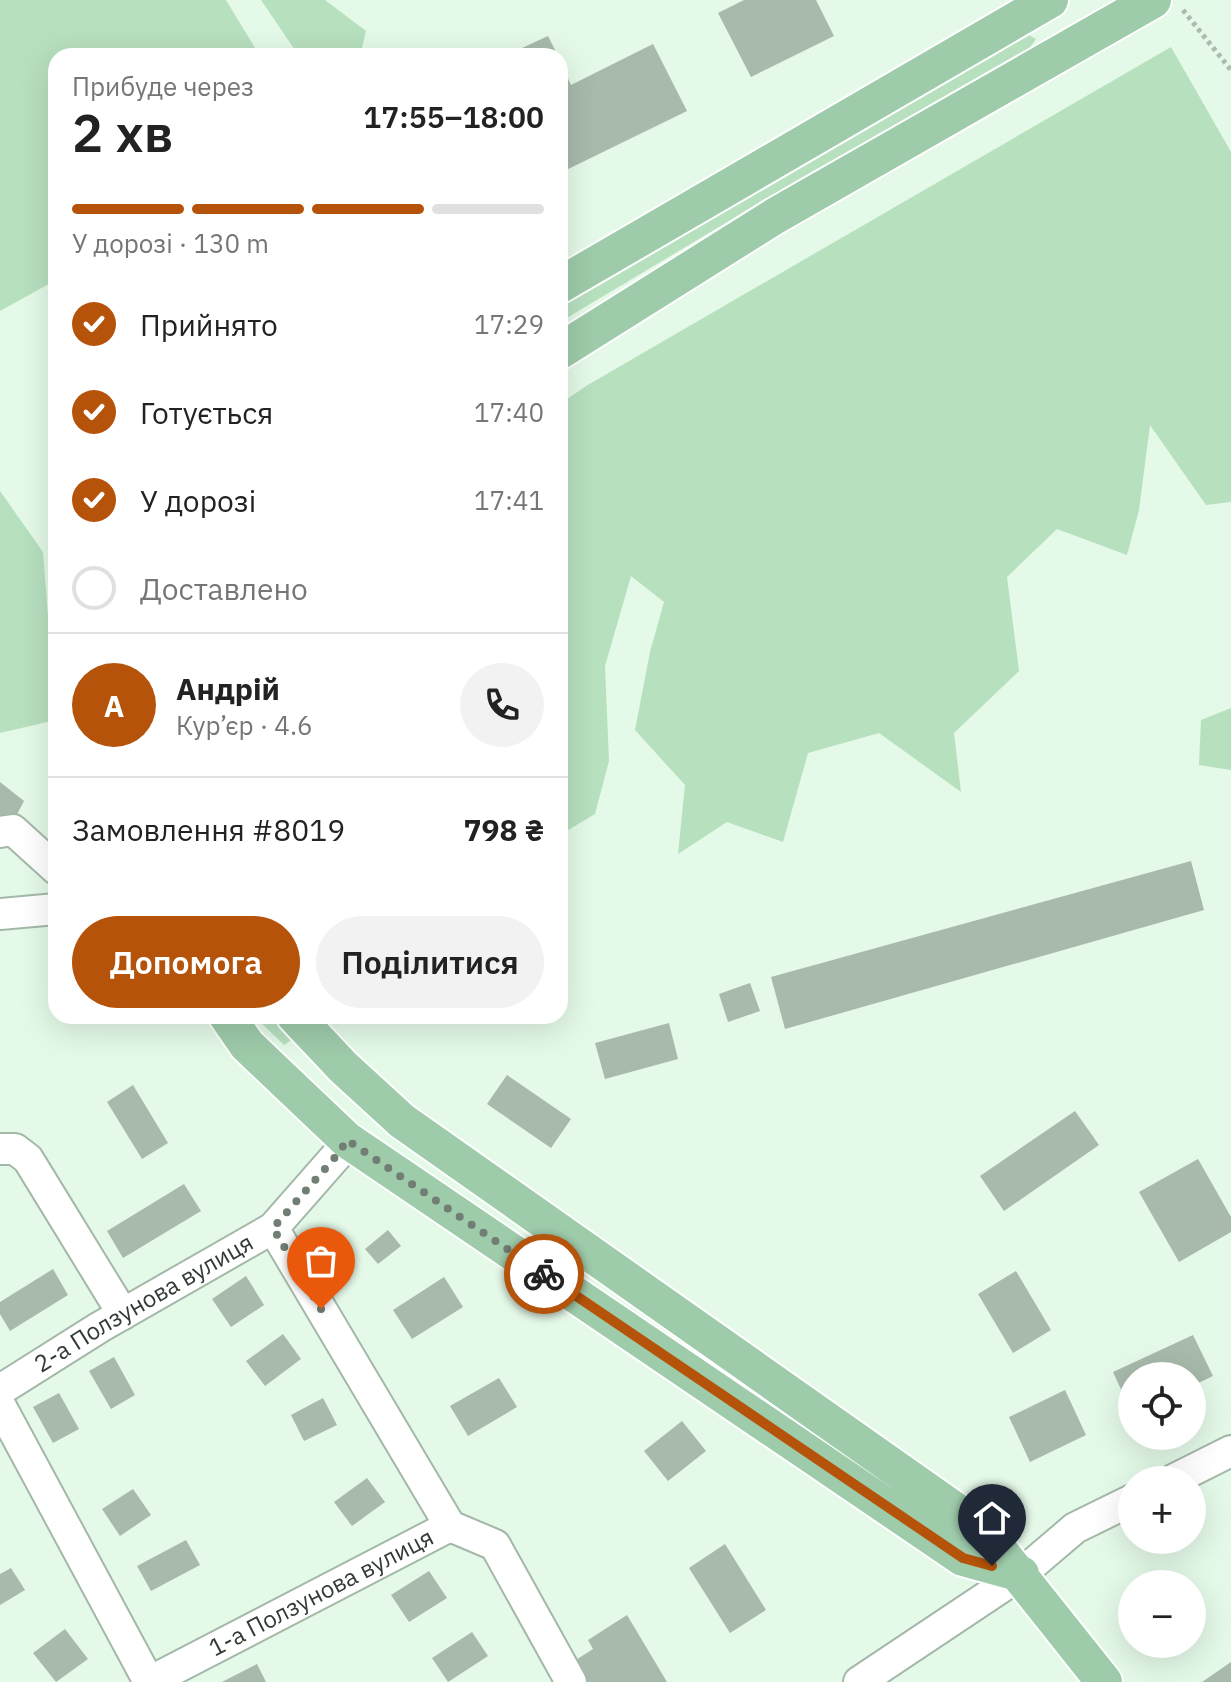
<!DOCTYPE html>
<html lang="uk">
<head>
<meta charset="utf-8">
<style>
	:root { --surface:#fff; --page:#f2f2f2; --text:#222; --muted:#767676; --line:#e0e0e0; --accent:#b45309 }
	body { margin:0; font-family:"IBM Plex Sans",sans-serif; background:var(--page); color:var(--text); height:100vh; display:flex; flex-direction:column; font-size:30px; white-space:nowrap }
	* { box-sizing:border-box; margin:0 }
	p { font-size:26px; color:var(--muted) }
	.icon { flex:none; width:44px; height:44px; fill:none; stroke:currentColor; stroke-width:2; stroke-linecap:round; stroke-linejoin:round }
	.map { position:relative; flex:1; overflow:hidden }
	.sheet { position:absolute; left:48px; top:48px; width:520px; height:976px; display:flex; flex-direction:column; background:var(--surface); border-radius:24px; box-shadow:0 8px 32px #0002 }
	.sheet>* { flex:none }
	.buttons { position:absolute; left:1118px; top:1362px; display:grid; gap:16px }
	.buttons a { display:grid; place-items:center; width:88px; height:88px; border-radius:50%; background:var(--surface); box-shadow:0 8px 32px #0002; font-size:40px }
	.pin { position:absolute; display:grid; place-items:center; width:68px; height:68px; color:#fff; margin:-82px -34px; border-radius:50% 50% 50% 0; rotate:-45deg; box-shadow:0 0 8px #0007 }
	.pin .icon { rotate:45deg }
	.courier { position:absolute; display:grid; place-items:center; width:80px; height:80px; margin:-40px; border:6px solid #b45309; border-radius:50%; background:#fff; color:#222; box-shadow:0 2px 10px #0007 }
	.headline em { font-style:normal; font-weight:600 }
	.headline div { display:flex; flex-direction:column-reverse }
	.headline { display:flex; align-items:center; justify-content:space-between; height:136px; padding:0 24px }
	h1 { font-size:52px; font-weight:600; line-height:60px }
	.bar { display:grid; grid-template-columns:repeat(4,1fr); gap:12px 8px; align-content:center; height:96px; padding:0 24px }
	.bar i { height:10px; border-radius:6px; background:var(--line) }
	.bar .current { background:var(--accent) }
	.bar p { grid-column:span 4 }
	.line { display:flex; align-items:center; gap:20px; padding:0 24px; border-top:2px solid var(--line) }
	.line div { flex:1 }
	.round { display:grid; place-items:center; flex:none; width:84px; height:84px; border-radius:42px; background:var(--page) }
	ol { padding:0 24px; list-style:none }
	li { display:flex; align-items:center; gap:24px; height:88px }
	li p { margin-inline-start:auto }
	li .icon { padding:8px; border-radius:50%; background:var(--accent); color:#fff; stroke-width:4 }
	li:last-child { color:var(--muted) }
	li i { width:44px; height:44px; border:4px solid var(--line); border-radius:50% }
	.cta { display:flex; gap:16px; margin-top:auto; padding:16px 24px }
	.cta a { flex:1; height:92px; border-radius:48px; background:var(--accent); color:#fff; font-size:32px; font-weight:600; line-height:92px; text-align:center }
	.cta a+a { background:var(--page); color:var(--text) }
	.map>svg:first-child { display:block }
	.green { fill:#b7e0bf }
	.building { fill:#a7baab }
	.lines { fill:none; stroke-linecap:round; stroke-linejoin:round }
	.minor-casing { stroke:#a4b8a8; stroke-width:34 }
	.major-casing { stroke:#fff; stroke-width:40 }
	.path { stroke:#abbbae; stroke-width:5; stroke-dasharray:4 4; stroke-linecap:butt }
	.minor { stroke:#fff; stroke-width:30 }
	.major { stroke:#9ecbaa; stroke-width:36 }
	.done { stroke:#717e74; stroke-width:8; stroke-dasharray:0 14.4 }
	.route { stroke:#b45309; stroke-width:10 }
	.labels { text-anchor:middle; stroke-width:6; stroke-linejoin:round; paint-order:stroke }
	.street-label { font-size:24px; fill:#333b35; stroke:#fff }
</style>
</head>
<body>
<div class="map">
<svg width="1231" height="1682" viewBox="0 0 1231 1682">
	<rect width="100%" height="100%" fill="#e4f9e8"/>
	<path class="green" d="M0 0H226L260 56H56V280L0 311Z
		M261 0H325L366 31 360 56H299Z
		M1027 34 1036 39 1027 52 806 175 560 322V303Z
		M1171 47 1231 152V502L1206 505 1150 425 1139 510 1127 555 1057 529 1007 577 1019 671 954 733 961 792 879 733 808 753 783 842 727 822 678 854 685 785 635 730 650 652 664 602 631 576 605 666 609 761 595 814 560 835V404L586 386Z
		M0 491 43 552 56 720 0 733Z
		M1231 708V770L1199 765 1201 720Z
		M254 1016H276L292 1034 293 1039 284 1045Z"/>
	<path class="building" d="M744 0H816L834 36 751 77 718 13Z
		M548 36 558 56H505Z
		M653 44 687 111 560 173V61L571 85Z
		M0 782 24 801 11 826 0 820Z
		M1191 861 1204 910 785 1029 771 977Z
		M750 983 760 1011 728 1022 719 994Z
		M669 1023 678 1059 605 1079 595 1043Z
		M507 1075 571 1119 551 1148 487 1104Z
		M133 1085 168 1143 142 1159 107 1102Z
		M1075 1111 1099 1145 1004 1211 980 1176Z
		M1198 1159 1231 1217V1232L1179 1262 1139 1192Z
		M184 1184 201 1211 123 1258 107 1231Z
		M388 1230 401 1246 378 1264 365 1249Z
		M53 1269 68 1295 10 1331 0 1314V1302Z
		M1016 1271 1051 1330 1013 1353 978 1294Z
		M246 1276 264 1305 231 1327 212 1299Z
		M444 1277 463 1307 412 1339 393 1310Z
		M283 1334 301 1359 265 1386 246 1361Z
		M1193 1335 1213 1376 1192 1386V1376H1132V1413L1113 1372Z
		M114 1357 135 1395 111 1409 89 1371Z
		M499 1378 517 1407 468 1436 450 1406Z
		M1065 1390 1086 1435 1030 1462 1009 1417Z
		M59 1393 79 1429 53 1443 33 1407Z
		M323 1398 337 1425 304 1441 291 1415Z
		M682 1421 706 1451 668 1481 644 1451Z
		M367 1478 385 1502 352 1526 334 1502Z
		M133 1489 151 1515 120 1536 102 1509Z
		M186 1540 200 1565 151 1591 137 1566Z
		M725 1544 766 1610 730 1633 689 1568Z
		M11 1568 25 1590 0 1605V1574Z
		M429 1571 447 1598 409 1622 391 1595Z
		M1192 1587 1203 1604 1192 1612Z
		M627 1615 667 1682H578L568 1665 593 1649 588 1640Z
		M65 1629 88 1659 56 1682 33 1653Z
		M472 1632 488 1656 448 1682 432 1658Z
		M1231 1662V1682H1202Z
		M257 1664 266 1682H222Z"/>
	<g class="lines">
		<g class="minor-casing">
			<g id="minor">
				<path d="M0 832 13 830 56 869"/>
				<path d="M0 914 56 909"/>
				<path d="M0 1149H15L28 1159 123 1314"/>
				<path d="M273 1228 450 1526 495 1545 571 1682"/>
				<path id="s1" d="M0 1390 100 1327 273 1228 338 1154 347 1140"/>
				<path d="M0 1405 149 1682"/>
				<path d="M1173 1480 1231 1451"/>
				<path id="s2" d="M149 1682 450 1526"/>
				<path d="M859 1682 1021 1574 1075 1528 1132 1500"/>
			</g>
		</g>
		<g class="major-casing">
			<path id="major" d="M560 285 1050 0
				M560 351 775 216 1153 0
				M227 1016 247 1045 347 1140 963 1558 1021 1574
				M295 1016 343 1067 402 1121 983 1530 1104 1682"/>
		</g>
		<path class="path" d="M1183 10 1231 70"/>
		<use href="#minor" class="minor"/>
		<use href="#major" class="major"/>
	</g>
	<g class="lines">
		<path class="done" d="M321 1309 273 1228 338 1154 347 1140 544 1274"/>
		<path class="route" d="M544 1274 963 1558 992 1566"/>
	</g>
	<g class="labels">
		<g class="street-label">
			<text dy="8" stroke="none"><textPath href="#s1" startOffset="168">2-а Ползунова вулиця</textPath></text>
			<text dy="8" stroke="none"><textPath href="#s2" startOffset="194">1-а Ползунова вулиця</textPath></text>
		</g>
	</g>
</svg>
<div class="buttons">
<a><svg class="icon" aria-label="locate" viewBox="0 0 24 24"><circle cx="12" cy="12" r="6"/><path d="M12 2v4M12 18v4M2 12h4M18 12h4"/></svg></a>
<a>+</a>
<a>−</a>
</div>
<div class="pin" style="left:321px;top:1309px;background:#ea580c"><svg class="icon" aria-label="bag" viewBox="0 0 24 24"><path d="M5 8h14l-1 12H6zM9 8a3 3 0 0 1 6 0"/></svg></div>
<div class="pin" style="left:992px;top:1566px;background:#1f2937"><svg class="icon" aria-label="home" viewBox="0 0 24 24"><path d="M3 11l9-7 9 7M6 9v11h12V9"/></svg></div>
<div class="courier" style="left:544px;top:1274px"><svg class="icon" aria-label="bike" viewBox="0 0 24 24"><circle cx="6" cy="16" r="4"/><circle cx="18" cy="16" r="4"/><path d="M6 16l4-8h5l3 8M10 8l3 8H6M13 5h3"/></svg></div>
<section class="sheet">
<div class="headline"><div><h1>2 хв</h1><p>Прибуде через</p></div><em>17:55–18:00</em></div>
<div class="bar"><i class="current"></i><i class="current"></i><i class="current"></i><i></i><p>У дорозі · 130 m</p></div>
<ol>
<li><svg class="icon" aria-label="check" viewBox="0 0 24 24"><path d="M5 12l5 5 9-10"/></svg>Прийнято<p>17:29</p></li>
<li><svg class="icon" aria-label="check" viewBox="0 0 24 24"><path d="M5 12l5 5 9-10"/></svg>Готується<p>17:40</p></li>
<li><svg class="icon" aria-label="check" viewBox="0 0 24 24"><path d="M5 12l5 5 9-10"/></svg>У дорозі<p>17:41</p></li>
<li><i></i>Доставлено</li>
</ol>
<div class="line" style="height:144px"><b class="round" style="background:var(--accent);color:#fff">А</b><div><b>Андрій</b><p>Кур’єр · 4.6</p></div><a class="round"><svg class="icon" aria-label="phone" viewBox="0 0 24 24"><path d="M5 4h4l2 5-3 2q2 4 5 5l2-3 5 2v4C11 20 4 13 5 4z"/></svg></a></div>
<div class="line" style="height:104px"><div>Замовлення #8019</div><b>798 ₴</b></div>
<div class="cta"><a>Допомога</a><a>Поділитися</a></div>
</section>
</div>
</body>
</html>
